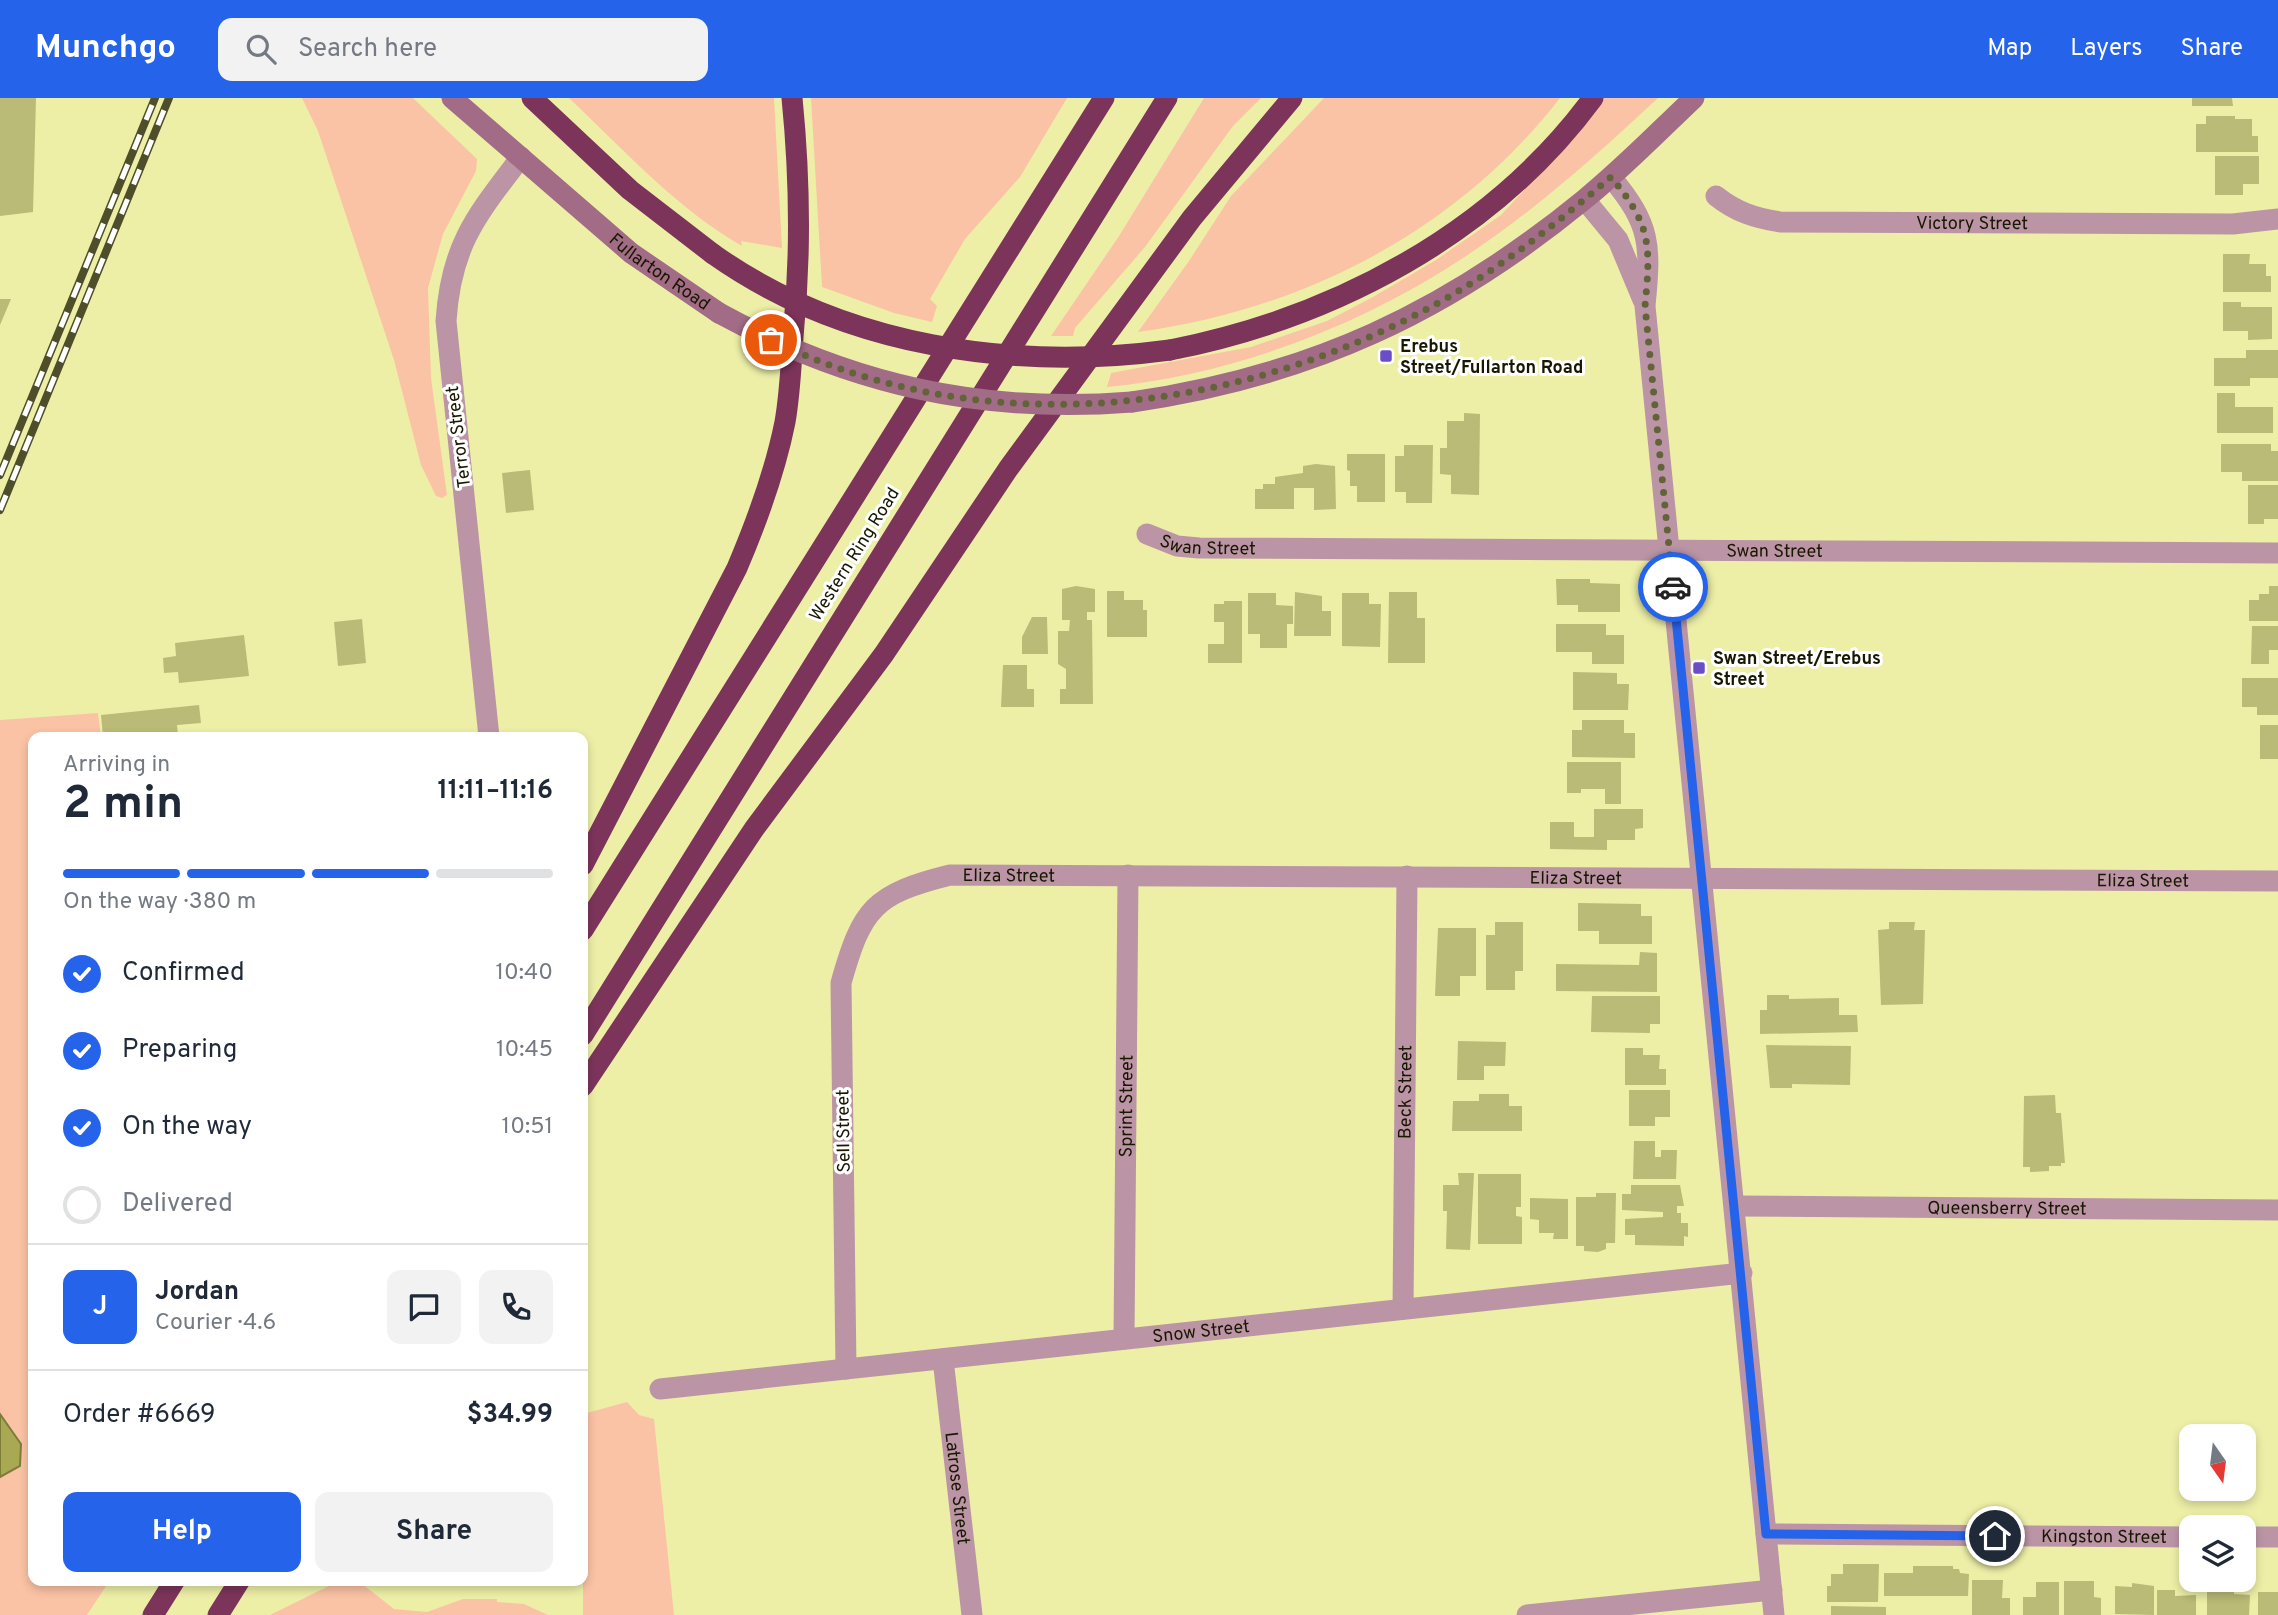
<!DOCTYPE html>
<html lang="en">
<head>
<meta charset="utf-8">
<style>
	:root { --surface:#fff; --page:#f2f2f3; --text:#1f2937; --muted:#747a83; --line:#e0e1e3; --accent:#2563eb }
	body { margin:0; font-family:Overpass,sans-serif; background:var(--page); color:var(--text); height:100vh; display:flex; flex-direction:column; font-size:26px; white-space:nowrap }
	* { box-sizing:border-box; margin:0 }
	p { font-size:23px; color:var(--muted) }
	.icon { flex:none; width:38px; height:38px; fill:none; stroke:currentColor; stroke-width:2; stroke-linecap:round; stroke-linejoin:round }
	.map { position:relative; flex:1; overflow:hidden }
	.side { position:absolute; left:28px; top:634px; width:560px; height:854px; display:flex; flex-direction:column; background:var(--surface); border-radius:14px; box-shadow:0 4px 10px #0003 }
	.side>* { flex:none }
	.needle { width:46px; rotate:166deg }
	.tools { position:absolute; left:2179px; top:1326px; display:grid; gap:14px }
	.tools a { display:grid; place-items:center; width:77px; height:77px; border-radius:14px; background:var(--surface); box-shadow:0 4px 10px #0003; font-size:35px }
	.pin { position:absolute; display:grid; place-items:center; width:60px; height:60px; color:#fff; margin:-30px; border:4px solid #fff; border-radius:50%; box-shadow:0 2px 7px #0007 }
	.courier { position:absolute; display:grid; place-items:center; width:70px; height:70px; margin:-35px; border:5px solid #2563eb; border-radius:50%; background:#fff; color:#222; box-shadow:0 2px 9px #0007 }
	.overview em { font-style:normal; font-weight:700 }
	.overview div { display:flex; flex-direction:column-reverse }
	.overview { display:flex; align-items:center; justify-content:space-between; height:119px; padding:0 35px }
	h1 { font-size:46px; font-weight:700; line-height:52px }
	.bar { display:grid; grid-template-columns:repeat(4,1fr); gap:10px 7px; align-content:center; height:84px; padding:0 35px }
	.bar i { height:9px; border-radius:5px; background:var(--line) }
	.bar .current { background:var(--accent) }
	.bar p { grid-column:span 4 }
	.line { display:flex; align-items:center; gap:18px; padding:0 35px; border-top:2px solid var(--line) }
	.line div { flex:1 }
	.round { display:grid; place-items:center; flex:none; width:74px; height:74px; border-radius:14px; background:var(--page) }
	ol { padding:0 35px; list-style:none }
	li { display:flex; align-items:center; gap:21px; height:77px }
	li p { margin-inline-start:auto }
	li .icon { padding:7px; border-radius:50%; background:var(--accent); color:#fff; stroke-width:4 }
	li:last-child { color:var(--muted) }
	li i { width:38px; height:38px; border:4px solid var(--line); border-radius:50% }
	.primary-button { display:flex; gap:14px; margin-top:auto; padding:14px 35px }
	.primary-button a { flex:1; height:80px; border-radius:14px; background:var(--accent); color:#fff; font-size:28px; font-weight:700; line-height:80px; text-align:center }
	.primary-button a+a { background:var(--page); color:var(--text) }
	header { display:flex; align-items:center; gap:42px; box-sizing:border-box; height:98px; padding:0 35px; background:var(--accent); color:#fff }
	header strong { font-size:33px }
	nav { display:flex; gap:38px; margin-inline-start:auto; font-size:24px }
	.search { width:490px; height:63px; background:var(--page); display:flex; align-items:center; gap:18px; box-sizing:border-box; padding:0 24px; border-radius:14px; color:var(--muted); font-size:26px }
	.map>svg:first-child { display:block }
	.green { fill:#fbc3a5 }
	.water { fill:#a8a952; stroke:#7d7d39; stroke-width:2 }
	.building { fill:#babb76 }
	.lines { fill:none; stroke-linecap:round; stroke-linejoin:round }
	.minor { stroke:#bb95a6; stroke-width:21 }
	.secondary { stroke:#a26c86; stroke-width:21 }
	.motorway { stroke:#7d345b; stroke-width:21 }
	.rail-casing { stroke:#4f4e2b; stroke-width:8 }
	.rail { stroke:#fff; stroke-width:5; stroke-dasharray:16; stroke-linecap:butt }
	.secondary-bridge { stroke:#a26c86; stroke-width:21 }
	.motorway-bridge { stroke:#7d345b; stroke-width:21 }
	.done { stroke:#63633a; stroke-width:7; stroke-dasharray:0 12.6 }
	.route { stroke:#2563eb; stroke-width:9 }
	.poi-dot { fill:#6b4ec7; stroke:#fff; stroke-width:2.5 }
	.labels { text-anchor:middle; stroke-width:6; stroke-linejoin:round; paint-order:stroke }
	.street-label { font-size:18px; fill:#181700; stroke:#fff }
	.poi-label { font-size:18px; font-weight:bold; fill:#181700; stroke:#fff; text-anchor:start }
</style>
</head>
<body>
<header>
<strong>Munchgo</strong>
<div class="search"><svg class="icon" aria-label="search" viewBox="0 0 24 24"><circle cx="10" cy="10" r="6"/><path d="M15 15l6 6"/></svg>Search here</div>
<nav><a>Map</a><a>Layers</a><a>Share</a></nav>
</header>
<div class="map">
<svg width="2278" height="1517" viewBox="0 0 2278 1517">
	<rect width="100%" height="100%" fill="#edefa7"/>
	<path class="green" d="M302 0H413L477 61 476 73 443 136 428 190 431 280 447 397 442 400 436 398 421 367 394 262 318 33Z
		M569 0H774L782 150 741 143 742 148C677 111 623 51 569 0Z
		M811 0H1067L1020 79 965 141 930 201 937 208 932 224 894 215 822 189Z
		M1204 0H1261L1233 28 1145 149 1075 230 1073 238H1051L1119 138Z
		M1324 0H1560C1457 133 1303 212 1138 234L1189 163 1231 98Z
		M1603 0H1658C1596 58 1531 116 1460 162 1356 230 1231 277 1107 289L1111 275 1251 249 1327 223 1373 199 1436 162 1501 117 1563 50Z
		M98 615 101 639H33V1482H110L87 1517H0V622Z
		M627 1304 639 1317 654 1321 674 1517H583V1316Z
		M341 1482H357L394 1511 427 1514 463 1501H497V1504L524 1506 548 1517H270Z"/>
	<path class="water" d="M0 1316 21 1346 20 1368 0 1379Z"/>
	<path class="building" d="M0 0H36L33 114 0 118Z
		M2192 0H2232L2233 8H2192Z
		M2206 18H2235V21H2252V38H2258V54H2196V26H2206Z
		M2215 58H2259V86H2243V97H2215Z
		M2223 156H2250L2249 166H2266V178H2271V194H2223Z
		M0 201H11L0 227Z
		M2223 204H2241V209H2272V241L2248 242V233H2223Z
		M2246 252H2278V280H2250V288H2214V260H2246Z
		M2217 295H2235V309H2273V335H2217Z
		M1464 315 1480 316 1479 397 1451 396V377L1440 376V350H1447V323H1464Z
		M2221 346H2271V353H2278V383H2242V374H2221Z
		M1404 347H1433L1432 405H1406V394H1395V358H1404Z
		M1347 356H1385V404H1357V388H1350V373L1347 372Z
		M1316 366 1335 368 1336 411 1314 412V390H1294V411H1255V391H1263V386H1275V379L1303 375V368Z
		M530 372 534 412 506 415 502 375Z
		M2248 387H2278V421H2264V426H2248Z
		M1556 481H1590V485L1620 486V514H1578V507H1557Z
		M1076 488 1095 491V514H1087V522H1092L1093 606H1060V591H1066V571L1058 566V533H1069L1070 522H1062V491Z
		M2269 488H2278V523H2249V502H2259V496H2269Z
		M1107 493H1124V502H1143V512H1147V539H1107Z
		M1295 494 1322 498V513H1331V538H1294Z
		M1389 494H1417V520H1425V565H1388Z
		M1248 495H1276V507L1293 508V526H1287V550H1260V536H1248Z
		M1342 495H1369V506H1381L1380 549 1342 548Z
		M1224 503H1242V565H1208V546H1224V524H1214V506H1224Z
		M1032 519H1047L1048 556H1022V539Z
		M362 521 366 565 338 568 334 524Z
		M1556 526H1606V537H1624V566H1592V554H1556Z
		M2252 528H2278V552H2269V566H2251Z
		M244 537 249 578 179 585 178 574 164 575 163 560 176 558 175 545Z
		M1003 567H1027V591H1034V609H1001Z
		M1573 574 1617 575V586H1629L1628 612H1573Z
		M2242 580H2278V617H2257V609H2242Z
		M199 607 201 625 177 627 178 638 103 639 101 617Z
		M1582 622H1624V635H1635V660L1572 659V632H1582Z
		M2260 627H2278V661H2260Z
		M1567 664H1621V706H1605V691H1581V695H1567Z
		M1594 711H1643V730L1635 731V742H1607V752L1550 751V724H1574V739H1594Z
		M1578 805 1641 806V818H1652V846H1599V833H1578Z
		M1495 824H1523V873H1515V892H1486V837H1495Z
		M1889 824H1915L1914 832H1925L1923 906 1881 907 1878 832 1889 831Z
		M1438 830H1476V878H1460V898H1435Z
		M1640 854 1657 855V894L1556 893V866L1639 867Z
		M1767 897H1789V901L1839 900V917H1857L1858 934 1760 936V912H1767Z
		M1592 898H1660V926H1650V935L1591 934Z
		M1458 943 1506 944 1505 968H1484V982H1457Z
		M1766 947 1851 948 1850 987 1792 986V990H1770Z
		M1625 950H1643V957H1660L1659 971H1666V987H1625Z
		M1629 992H1670V1019H1655V1028H1629Z
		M1479 996H1509V1008H1522V1033H1452L1453 1003H1479Z
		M2055 997 2056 1015H2061L2065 1065H2061V1068H2049V1073L2030 1074V1069H2023L2024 998Z
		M1634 1043H1655V1059H1661V1052H1677L1676 1081H1633Z
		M1458 1075H1474L1470 1152 1446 1151 1447 1113H1443V1087H1459Z
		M1478 1076H1521V1109H1516V1118L1522 1119V1146H1478Z
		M1631 1087H1680L1684 1108H1677V1115H1681V1125H1688V1139L1684 1138V1148L1635 1147V1137H1625V1121L1663 1119V1114L1622 1112V1096H1631Z
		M1596 1095H1616L1615 1145H1606V1151L1598 1154 1584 1153V1148H1576V1099H1596Z
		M1530 1100 1568 1101V1141H1553L1554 1135H1539V1122L1530 1121Z
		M1843 1466H1879L1878 1504H1827V1488H1831V1476H1843Z
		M1913 1468H1953V1471H1959L1960 1475 1969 1476 1968 1498H1884V1475H1913Z
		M1972 1482H2003L2002 1500H2010V1517H1972Z
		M2064 1483H2094V1499L2101 1500V1517H2064Z
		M2036 1484H2059V1517H2023V1499H2036Z
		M2132 1485 2154 1488V1517L2115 1516V1488L2132 1489Z
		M2157 1492H2175V1498L2196 1497V1517H2157Z
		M2207 1492H2234V1496L2250 1497 2249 1517H2207Z
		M2258 1494H2278V1517H2258Z
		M1831 1508 1886 1509V1517H1831Z"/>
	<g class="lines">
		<g class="minor">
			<path d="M1611 79C1651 127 1651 147 1645 208L1774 1517"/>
			<path id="s1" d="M1716 98C1736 114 1755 120 1780 124L2233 126 2278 121"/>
			<path d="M1585 102 1618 142 1643 202"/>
			<path id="s2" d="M1147 436 1177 448 1199 450 2278 455"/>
			<path d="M489 639 446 223C451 146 477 117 521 59"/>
			<path id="s3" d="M1736 1108 2278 1112"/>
			<path id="s4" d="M1403 1211 1407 778"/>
			<path id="s5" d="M1124 1241 1128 777"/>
			<path id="s6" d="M943 1261 972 1517"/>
			<path id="s7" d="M846 1271 841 885C862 810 874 796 950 777L2278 783"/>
			<path id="s8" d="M660 1291 1742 1175"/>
			<path id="s9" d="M1766 1436 2191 1439"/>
			<path d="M2244 1439H2278"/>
			<path d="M1527 1517 1772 1492"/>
		</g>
		<g class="secondary">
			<path id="s10" d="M452 0 631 155 719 215"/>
			<path d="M1132 304C1310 278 1446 215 1585 101 1623 70 1658 34 1694 0"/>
		</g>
		<path class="motorway" d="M532 0 630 92 713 156
			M1170 252C1333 220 1492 137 1593 0
			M583 767 737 470C757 423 775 374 785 324 790 296 791 267 793 239 801 159 800 80 792 0
			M583 832 1104 0
			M583 937 1167 0
			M583 988 754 731 884 556 1008 371 1192 120 1292 0
			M153 1517 175 1482
			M218 1517 240 1482"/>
		<g class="rail-casing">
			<path id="rail" d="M0 377 155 0
				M0 412 169 0"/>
		</g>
		<use href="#rail" class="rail"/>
		<path class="secondary-bridge" d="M719 215C851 287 982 316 1132 304"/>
		<path class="motorway-bridge" d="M713 156C844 249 1014 273 1170 252"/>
	</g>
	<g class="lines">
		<path class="done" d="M771 242C979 344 1226 318 1427 211 1493 176 1555 127 1611 79 1651 127 1651 146 1645 208L1673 489"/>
		<path class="route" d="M1673 489 1766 1436 1995 1438"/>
	</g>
	<g class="poi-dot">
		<rect x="1379" y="251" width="14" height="14" rx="3.5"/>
		<rect x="1692" y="563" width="14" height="14" rx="3.5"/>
	</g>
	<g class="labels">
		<g class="street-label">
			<text dy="6" stroke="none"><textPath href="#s1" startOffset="262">Victory Street</textPath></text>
			<text dy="6" stroke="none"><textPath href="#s10" startOffset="271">Fullarton Road</textPath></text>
			<text transform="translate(458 339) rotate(-97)" y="6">Terror Street</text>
			<text dy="6" stroke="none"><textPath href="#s2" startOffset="63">Swan Street</textPath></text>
			<text dy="6" stroke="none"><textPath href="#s2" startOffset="630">Swan Street</textPath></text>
			<text transform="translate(854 456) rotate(-58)" y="6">Western Ring Road</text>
			<text dy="6" stroke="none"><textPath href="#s7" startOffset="611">Eliza Street</textPath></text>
			<text dy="6" stroke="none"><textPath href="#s7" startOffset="1178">Eliza Street</textPath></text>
			<text dy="6" stroke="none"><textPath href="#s7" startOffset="1745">Eliza Street</textPath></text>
			<text dy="6" stroke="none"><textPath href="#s4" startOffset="217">Beck Street</textPath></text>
			<text dy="6" stroke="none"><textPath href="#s5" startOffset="233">Sprint Street</textPath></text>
			<text transform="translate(843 1033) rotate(-91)" y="6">Sell Street</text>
			<text dy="6" stroke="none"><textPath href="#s3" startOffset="271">Queensberry Street</textPath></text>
			<text dy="6" stroke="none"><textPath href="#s8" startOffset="544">Snow Street</textPath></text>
			<text dy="6" stroke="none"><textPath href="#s6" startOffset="130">Latrose Street</textPath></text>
			<text dy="6" stroke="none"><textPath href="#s9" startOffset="338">Kingston Street</textPath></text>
		</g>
		<g class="poi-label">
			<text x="1400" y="254">Erebus<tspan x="1400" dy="21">Street/Fullarton Road</tspan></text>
			<text x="1713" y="566">Swan Street/Erebus<tspan x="1713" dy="21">Street</tspan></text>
		</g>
	</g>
</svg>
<div class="tools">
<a><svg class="needle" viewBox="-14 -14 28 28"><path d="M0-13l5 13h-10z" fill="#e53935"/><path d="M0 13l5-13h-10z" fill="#747a83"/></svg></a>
<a><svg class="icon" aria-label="layers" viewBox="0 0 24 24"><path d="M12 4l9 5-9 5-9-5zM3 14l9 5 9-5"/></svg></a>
</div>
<div class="pin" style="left:771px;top:242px;background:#ea580c"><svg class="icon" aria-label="bag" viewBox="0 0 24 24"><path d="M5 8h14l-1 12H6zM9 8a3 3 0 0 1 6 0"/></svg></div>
<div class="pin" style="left:1995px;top:1438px;background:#1f2937"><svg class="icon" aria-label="home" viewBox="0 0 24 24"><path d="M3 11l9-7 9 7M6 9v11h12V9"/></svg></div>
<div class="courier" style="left:1673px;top:489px"><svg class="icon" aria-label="car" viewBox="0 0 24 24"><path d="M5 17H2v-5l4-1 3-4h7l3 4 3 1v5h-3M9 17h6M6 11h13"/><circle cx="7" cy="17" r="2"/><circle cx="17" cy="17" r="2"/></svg></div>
<section class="side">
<div class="overview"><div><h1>2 min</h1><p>Arriving in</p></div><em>11:11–11:16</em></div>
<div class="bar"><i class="current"></i><i class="current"></i><i class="current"></i><i></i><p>On the way · 380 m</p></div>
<ol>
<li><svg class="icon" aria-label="check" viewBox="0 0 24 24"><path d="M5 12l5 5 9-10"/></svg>Confirmed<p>10:40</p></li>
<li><svg class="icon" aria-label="check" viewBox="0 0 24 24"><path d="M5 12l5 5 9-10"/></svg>Preparing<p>10:45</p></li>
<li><svg class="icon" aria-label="check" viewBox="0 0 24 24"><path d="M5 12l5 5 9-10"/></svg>On the way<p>10:51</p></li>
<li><i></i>Delivered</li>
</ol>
<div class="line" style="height:126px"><b class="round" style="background:var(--accent);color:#fff">J</b><div><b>Jordan</b><p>Courier · 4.6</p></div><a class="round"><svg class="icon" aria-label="chat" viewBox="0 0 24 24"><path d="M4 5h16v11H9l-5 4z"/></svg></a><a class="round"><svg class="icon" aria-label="phone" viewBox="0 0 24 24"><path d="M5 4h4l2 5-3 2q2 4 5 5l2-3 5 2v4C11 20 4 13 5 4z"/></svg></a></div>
<div class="line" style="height:91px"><div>Order #6669</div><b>$34.99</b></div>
<div class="primary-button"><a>Help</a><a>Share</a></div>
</section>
</div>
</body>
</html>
